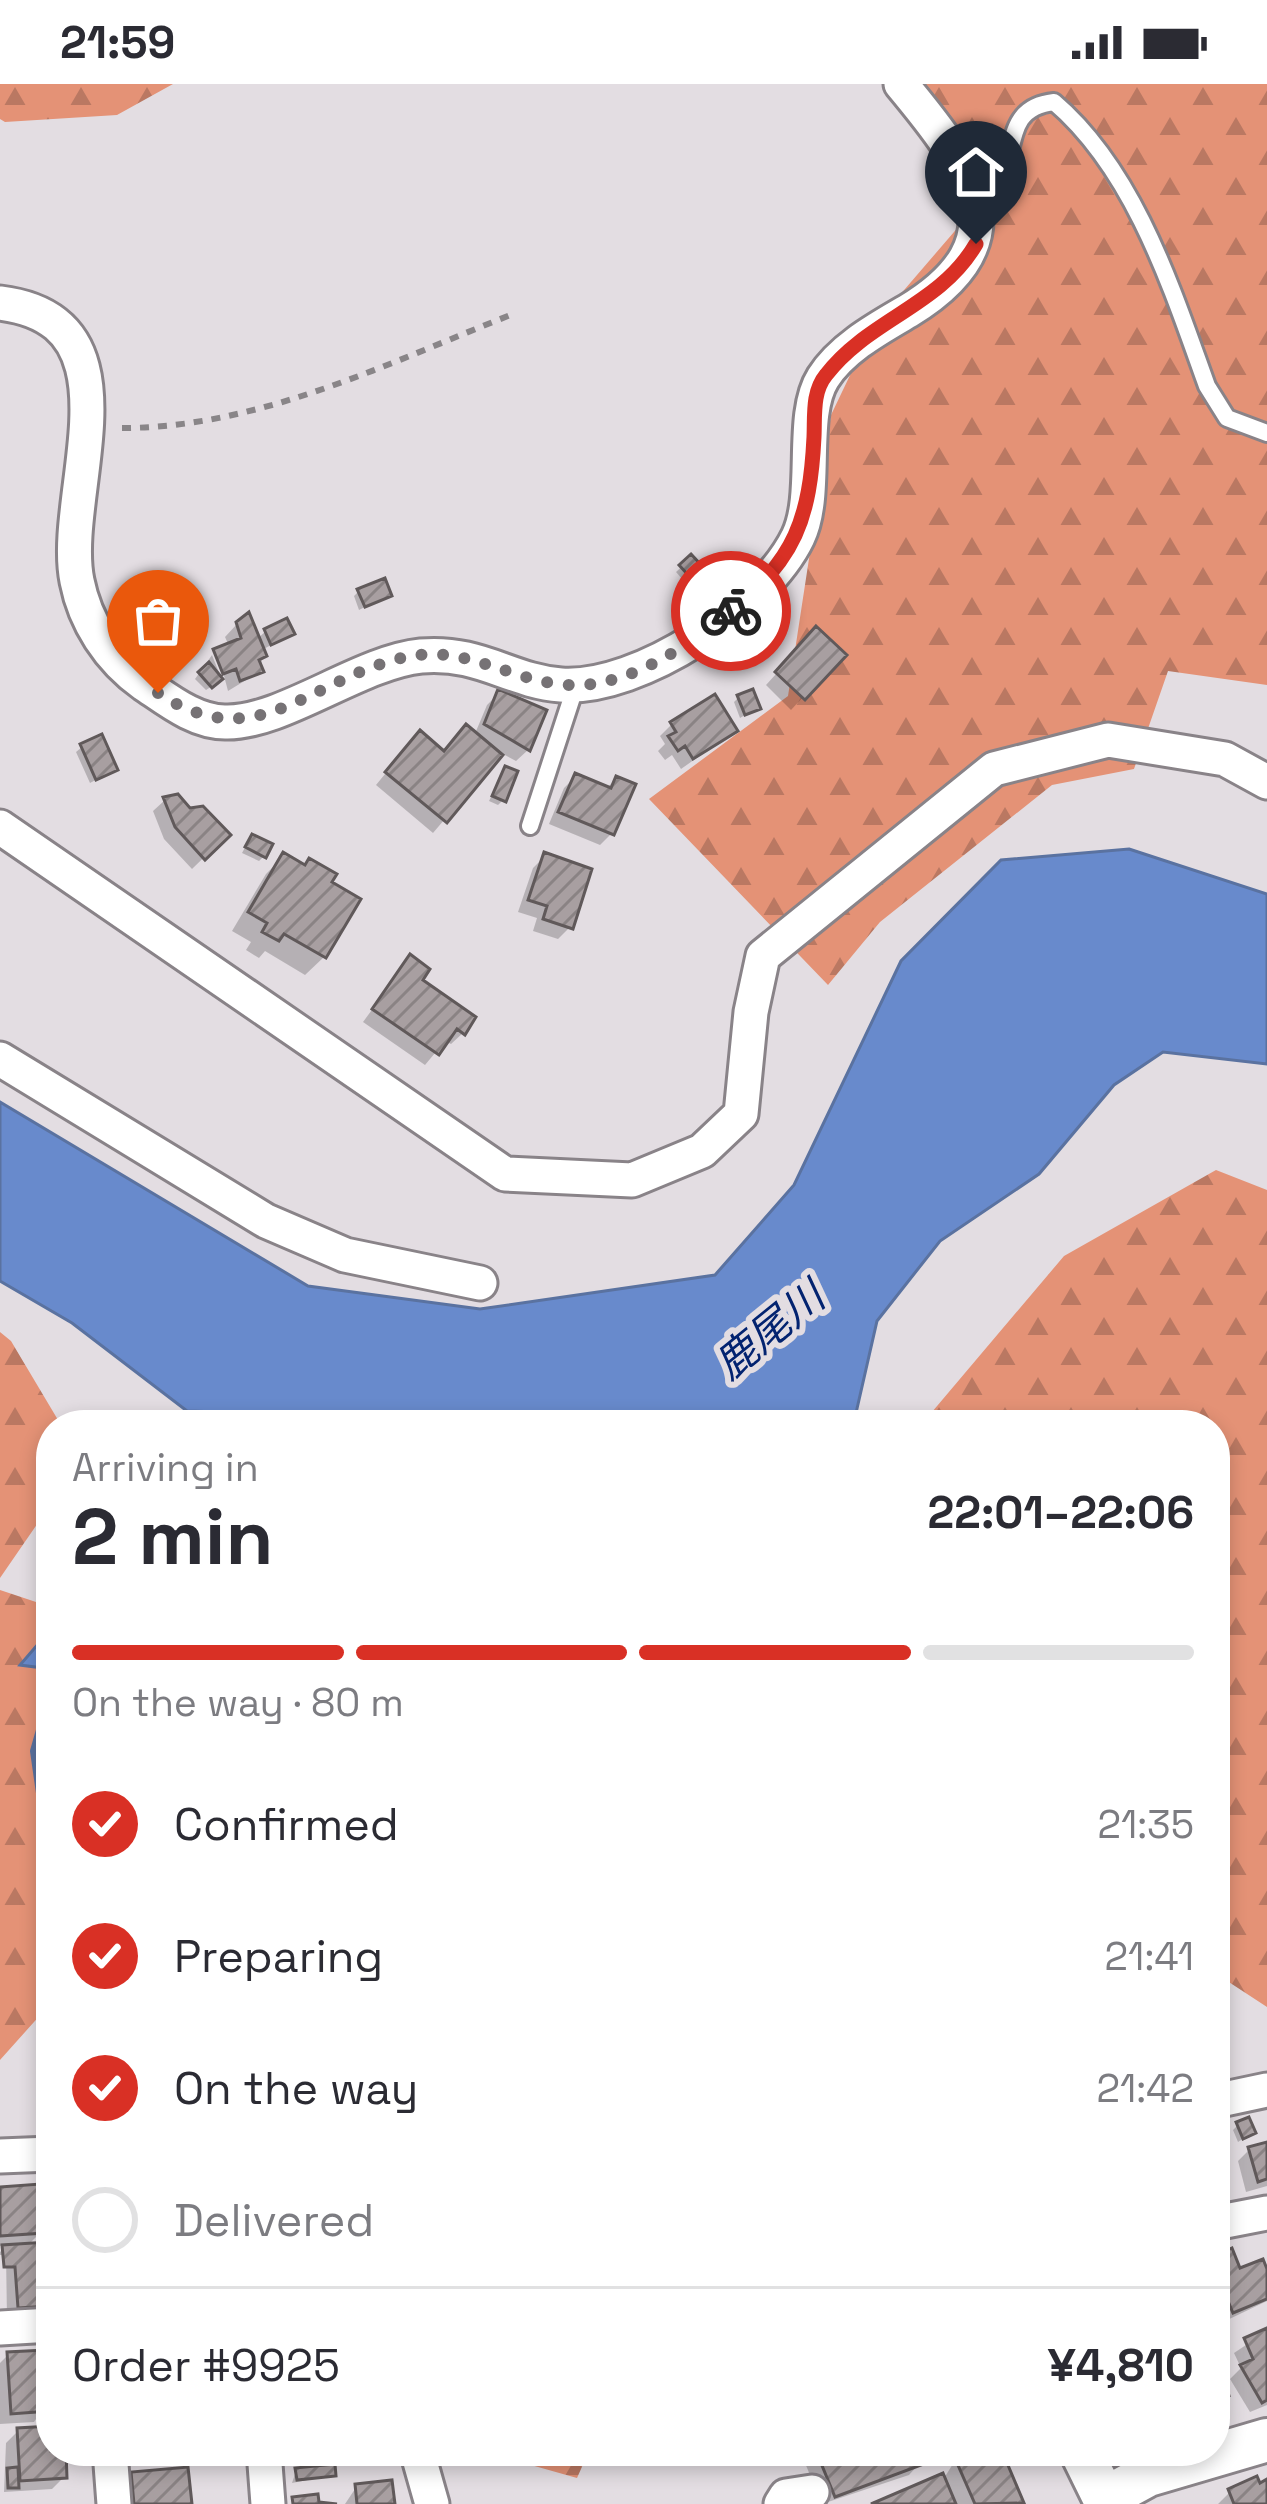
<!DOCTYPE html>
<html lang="en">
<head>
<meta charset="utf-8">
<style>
	:root { --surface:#fff; --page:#f2f2f3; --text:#2b2b33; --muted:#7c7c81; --line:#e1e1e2; --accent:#d93025 }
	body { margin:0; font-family:"Space Grotesk","Noto Sans JP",sans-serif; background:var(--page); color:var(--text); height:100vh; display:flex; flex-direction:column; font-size:45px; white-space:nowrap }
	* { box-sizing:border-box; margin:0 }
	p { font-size:39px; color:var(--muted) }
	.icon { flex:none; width:66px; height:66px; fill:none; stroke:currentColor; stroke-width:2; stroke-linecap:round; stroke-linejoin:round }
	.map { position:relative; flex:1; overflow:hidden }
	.side { position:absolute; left:36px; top:1326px; width:1194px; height:1056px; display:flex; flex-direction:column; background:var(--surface); border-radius:48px; box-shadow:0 6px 18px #0003 }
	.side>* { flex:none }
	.pin { position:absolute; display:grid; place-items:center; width:102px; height:102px; color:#fff; margin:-123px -51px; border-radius:50% 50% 50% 0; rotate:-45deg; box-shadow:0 0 12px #0007 }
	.pin .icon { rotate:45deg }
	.courier { position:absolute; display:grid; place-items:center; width:120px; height:120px; margin:-60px; border:9px solid #d93025; border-radius:50%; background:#fff; color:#222; box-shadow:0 3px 15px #0007 }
	.summary em { font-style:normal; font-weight:800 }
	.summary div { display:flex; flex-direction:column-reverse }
	.summary { display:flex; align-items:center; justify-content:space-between; height:204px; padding:0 36px }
	h1 { font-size:78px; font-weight:800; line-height:90px }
	.bar { display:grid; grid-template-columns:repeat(4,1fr); gap:18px 12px; align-content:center; height:144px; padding:0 36px }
	.bar i { height:15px; border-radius:9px; background:var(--line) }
	.bar .active { background:var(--accent) }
	.bar p { grid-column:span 4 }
	.line { display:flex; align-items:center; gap:30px; padding:0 36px; border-top:3px solid var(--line) }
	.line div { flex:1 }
	ol { padding:0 36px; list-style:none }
	li { display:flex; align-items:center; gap:36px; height:132px }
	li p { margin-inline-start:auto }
	li .icon { padding:12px; border-radius:50%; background:var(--accent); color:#fff; stroke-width:4 }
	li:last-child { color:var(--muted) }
	li i { width:66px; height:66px; border:6px solid var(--line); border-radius:50% }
	.status { display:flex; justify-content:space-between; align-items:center; height:84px; padding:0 60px; background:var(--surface); direction:ltr }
	.status svg { height:33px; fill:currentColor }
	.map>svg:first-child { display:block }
	.forest { fill:url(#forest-firs) }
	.water { fill:#688acc; stroke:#5a72a0; stroke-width:3 }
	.shadow { fill:#0003 }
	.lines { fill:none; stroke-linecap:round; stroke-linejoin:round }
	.stream { stroke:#5a72a0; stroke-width:10 }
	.building { fill:url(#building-hatch); stroke:#60595a; stroke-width:3 }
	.service-casing { stroke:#898388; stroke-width:22 }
	.minor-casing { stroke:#898388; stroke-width:39 }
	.tertiary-casing { stroke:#898388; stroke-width:48 }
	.path { stroke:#898588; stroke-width:6; stroke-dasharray:9 9; stroke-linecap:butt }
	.service { stroke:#fff; stroke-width:16 }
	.minor { stroke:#fff; stroke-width:33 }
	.tertiary { stroke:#fff; stroke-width:42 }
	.done { stroke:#767275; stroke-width:12; stroke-dasharray:0 21.6 }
	.route { stroke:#d93025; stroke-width:15 }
	.labels { text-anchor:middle; stroke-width:12; stroke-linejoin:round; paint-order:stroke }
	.water-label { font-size:42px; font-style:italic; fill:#032370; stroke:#e3dde2 }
</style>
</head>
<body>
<div class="status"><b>21:59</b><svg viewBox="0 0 49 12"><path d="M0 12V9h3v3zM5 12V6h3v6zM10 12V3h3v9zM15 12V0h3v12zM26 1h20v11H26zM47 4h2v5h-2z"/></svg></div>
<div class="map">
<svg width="1267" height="2420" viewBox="0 0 1267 2420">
	<defs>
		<pattern id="forest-firs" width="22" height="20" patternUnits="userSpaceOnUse" patternTransform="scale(3)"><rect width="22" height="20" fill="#e49276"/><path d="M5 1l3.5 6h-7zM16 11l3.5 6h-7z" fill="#ba7862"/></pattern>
		<pattern id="building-hatch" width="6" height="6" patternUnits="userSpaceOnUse" patternTransform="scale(3)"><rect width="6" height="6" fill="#a89fa1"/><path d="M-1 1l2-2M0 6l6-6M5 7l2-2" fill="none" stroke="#8a8384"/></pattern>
	</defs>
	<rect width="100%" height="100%" fill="#e3dde2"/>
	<path class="forest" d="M0 0H173L117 31 5 38 0 35Z
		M920 0H1267V601L1168 587 1134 685 1052 701 880 838 828 901 649 715 788 612 831 331 874 241 960 141Z
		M1216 1086 1267 1106V1923L1215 1889V1341H921L1064 1172Z
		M0 1248 11 1257 61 1341H51V1420L0 1494Z
		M0 1506 51 1523V1919L0 1976Z
		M500 2367H589L577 2394 503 2373Z"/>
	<path class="water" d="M1129 765 1267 810V980L1163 968 1114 1001 1039 1090 940 1157 877 1237 856 1329 844 1341H296L294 1330 187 1327 72 1239 0 1197V1018L308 1202 480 1225 715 1191 794 1101 901 877 1001 776Z
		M51 1545V1585L20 1581Z"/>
	<path class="shadow" d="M691 474 698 482 683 496 676 488Z
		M359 507 388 511 359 526 354 512Z
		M237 540 257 555 266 547 291 550 262 566 261 587 228 607 218 569H213L229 562 225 553Z
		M805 558 842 571 791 626 766 601Z
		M212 571 222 596 206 606 195 595Z
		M499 609 543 628 528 666 516 677 501 669 433 749 376 701 408 662 443 670 474 652 487 621Z
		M739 613 757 624 740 634 734 618Z
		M672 640 735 647 681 685 672 671 665 676 658 667 665 660 660 652Z
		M82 663 114 686 90 699 76 668Z
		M505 685 503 716 498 721 489 717Z
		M576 692 606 705 616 695 612 749 600 761 549 740 564 704Z
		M165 716 227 751 192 785 164 755 153 727Z
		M248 758 264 772 259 777 242 769Z
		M284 772 328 799 324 873 305 891 265 867 259 874 246 866 251 858 232 847 266 790Z
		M545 772 570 843 558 855 533 847 537 834 518 828 533 784Z
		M410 874 419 896 463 949 451 960 445 957 425 981 363 938Z
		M1238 2041 1253 2048 1238 2058 1233 2046Z
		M1267 2061V2102L1246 2108 1238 2077 1250 2065Z
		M0 2106 41 2148 27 2162 50 2220 38 2232 7 2235 6 2171H0V2194V2168L6 2162H0Z
		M1215 2175 1239 2188 1267 2192V2217L1221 2239 1215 2225Z
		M1267 2247V2321L1250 2328 1230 2295 1241 2284 1234 2269Z
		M8 2271 51 2278V2313L34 2338 0 2340V2279Z
		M51 2345V2367H63L64 2393 52 2405 4 2408 6 2359 18 2347Z
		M125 2367H182L173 2376 126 2380Z
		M282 2367H365L283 2377Z
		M816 2367H915L920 2379 909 2391 822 2420 805 2379Z
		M974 2367 1019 2420H878L946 2391 956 2375Z
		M296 2387 333 2391 292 2399Z
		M132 2391 189 2420H122L120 2403Z
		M1267 2399V2420H1218L1230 2408Z
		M357 2402 392 2420H345Z"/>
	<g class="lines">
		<path class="stream" d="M51 1611 35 1667 51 1779"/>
	</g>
	<path class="building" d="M691 470 702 482 690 493 679 481Z
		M385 494 392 512 365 523 357 505Z
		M249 528 267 572 259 576 264 588 240 597 236 585 223 590 213 565 241 554 236 538Z
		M287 534 295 550 271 561 264 545Z
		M816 542 847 571 805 616 775 588Z
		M209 578 223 595 212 604 198 588Z
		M498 605 547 626 530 667 484 640Z
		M753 605 761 625 745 631 737 611Z
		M715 610 738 647 693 675 685 662 678 667 668 652 676 648 670 638Z
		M466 640 503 671 447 739 385 688 420 646 444 667Z
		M102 650 118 686 96 696 80 660Z
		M505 682 518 687 506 718 492 712Z
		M575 689 611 704 616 692 636 700 614 751 558 728Z
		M178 710 190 724 203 722 231 751 205 776 175 743 163 713Z
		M252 750 273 760 266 774 245 763Z
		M283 768 305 781 309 774 337 790 332 798 361 815 326 874 284 850 279 857 262 848 267 839 248 828Z
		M544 768 592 785 573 845 543 835 547 822 528 816Z
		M410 870 430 885 423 896 476 933 465 951 457 945 439 971 372 925Z
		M1215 1951 1228 1982 1215 1987Z
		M1249 2033 1256 2049 1243 2055 1236 2038Z
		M1267 2058V2095L1258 2098 1248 2063Z
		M40 2100 44 2149 0 2152V2103Z
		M48 2158 51 2222 18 2224 15 2183H4L2 2161Z
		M1232 2164 1240 2184 1263 2175 1267 2185V2215L1233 2229 1215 2186V2172Z
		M1267 2244V2316L1262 2319 1240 2281 1253 2275 1244 2254Z
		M1215 2260 1229 2312 1215 2318Z
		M46 2266 51 2275 49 2327 11 2330 7 2268Z
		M51 2342V2367H66L67 2394 20 2397 17 2344Z
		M816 2367H918L924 2380 835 2413Z
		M966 2367H980L983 2373 1002 2367 1024 2419 975 2420 954 2372Z
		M335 2380 336 2392 297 2396 295 2384Z
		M18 2383 19 2404H8L7 2384Z
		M188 2383 192 2420H134L131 2388Z
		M943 2389 956 2420H871Z
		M1257 2392 1260 2399 1267 2395V2420H1234L1228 2405Z
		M392 2396 395 2420H357L355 2400Z
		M318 2410 319 2418 337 2420H293L292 2413Z"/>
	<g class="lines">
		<g class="service-casing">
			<path id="service" d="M978 127C987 117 999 106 1003 94 1015 60 1008 23 1054 18 1135 87 1172 205 1207 302L1227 334 1267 349
				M530 742 576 601"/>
		</g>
		<g class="minor-casing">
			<path id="minor" d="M0 219C147 237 59 409 77 497 85 538 109 575 144 600 168 616 195 638 225 638 281 640 360 578 421 572 481 567 509 597 561 601 640 606 764 523 798 453 819 410 799 332 823 294 842 264 879 244 908 227 1025 156 970 83 901 0
				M0 743 505 1090 632 1096 702 1067 741 1030 751 928 763 872 994 685 1108 656 1225 675 1267 698
				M0 975 266 1137 345 1171 480 1199
				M1215 2017 1267 2006
				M0 2072 51 2070
				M1215 2139 1267 2129
				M0 2244 51 2241
				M110 2367 114 2420
				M264 2367 268 2420
				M417 2367 432 2420
				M781 2420 786 2412 812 2408"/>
		</g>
		<g class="tertiary-casing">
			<path id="tertiary" d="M1081 2367 1107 2420
				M1104 2415 1148 2391 1267 2356"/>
		</g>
		<path class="path" d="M122 344C258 344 388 279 513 230"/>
		<use href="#service" class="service"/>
		<use href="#minor" class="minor"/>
		<use href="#tertiary" class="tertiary"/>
	</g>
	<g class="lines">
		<path class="done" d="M158 609C253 673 307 599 397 575 461 558 499 592 558 600 620 609 686 564 731 527"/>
		<path class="route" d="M731 527C795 476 810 434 814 353 815 332 812 308 826 291 869 235 940 222 976 160"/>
	</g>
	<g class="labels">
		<g class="water-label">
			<text transform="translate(769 1246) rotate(-39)" y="15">鹿尾川</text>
		</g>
	</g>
</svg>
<div class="pin" style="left:158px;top:609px;background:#ea580c"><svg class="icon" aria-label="bag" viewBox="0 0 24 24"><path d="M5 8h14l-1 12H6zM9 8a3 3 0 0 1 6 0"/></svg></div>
<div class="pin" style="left:976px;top:160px;background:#1f2937"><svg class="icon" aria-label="home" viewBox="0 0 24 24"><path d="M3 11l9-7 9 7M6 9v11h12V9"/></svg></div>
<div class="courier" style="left:731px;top:527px"><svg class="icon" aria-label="bike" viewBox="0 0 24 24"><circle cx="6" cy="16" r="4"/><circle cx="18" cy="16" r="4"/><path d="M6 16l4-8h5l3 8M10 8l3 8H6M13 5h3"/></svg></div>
<section class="side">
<div class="summary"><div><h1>2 min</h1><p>Arriving in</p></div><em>22:01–22:06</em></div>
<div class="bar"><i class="active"></i><i class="active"></i><i class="active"></i><i></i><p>On the way · 80 m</p></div>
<ol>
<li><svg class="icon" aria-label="check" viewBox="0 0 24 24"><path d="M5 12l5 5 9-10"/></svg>Confirmed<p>21:35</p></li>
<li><svg class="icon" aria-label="check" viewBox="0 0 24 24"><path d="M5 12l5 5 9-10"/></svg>Preparing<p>21:41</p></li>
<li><svg class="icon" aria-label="check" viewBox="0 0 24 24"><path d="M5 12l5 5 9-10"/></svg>On the way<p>21:42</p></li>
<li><i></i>Delivered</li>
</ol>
<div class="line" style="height:156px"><div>Order #9925</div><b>¥4,810</b></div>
</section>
</div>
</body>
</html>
